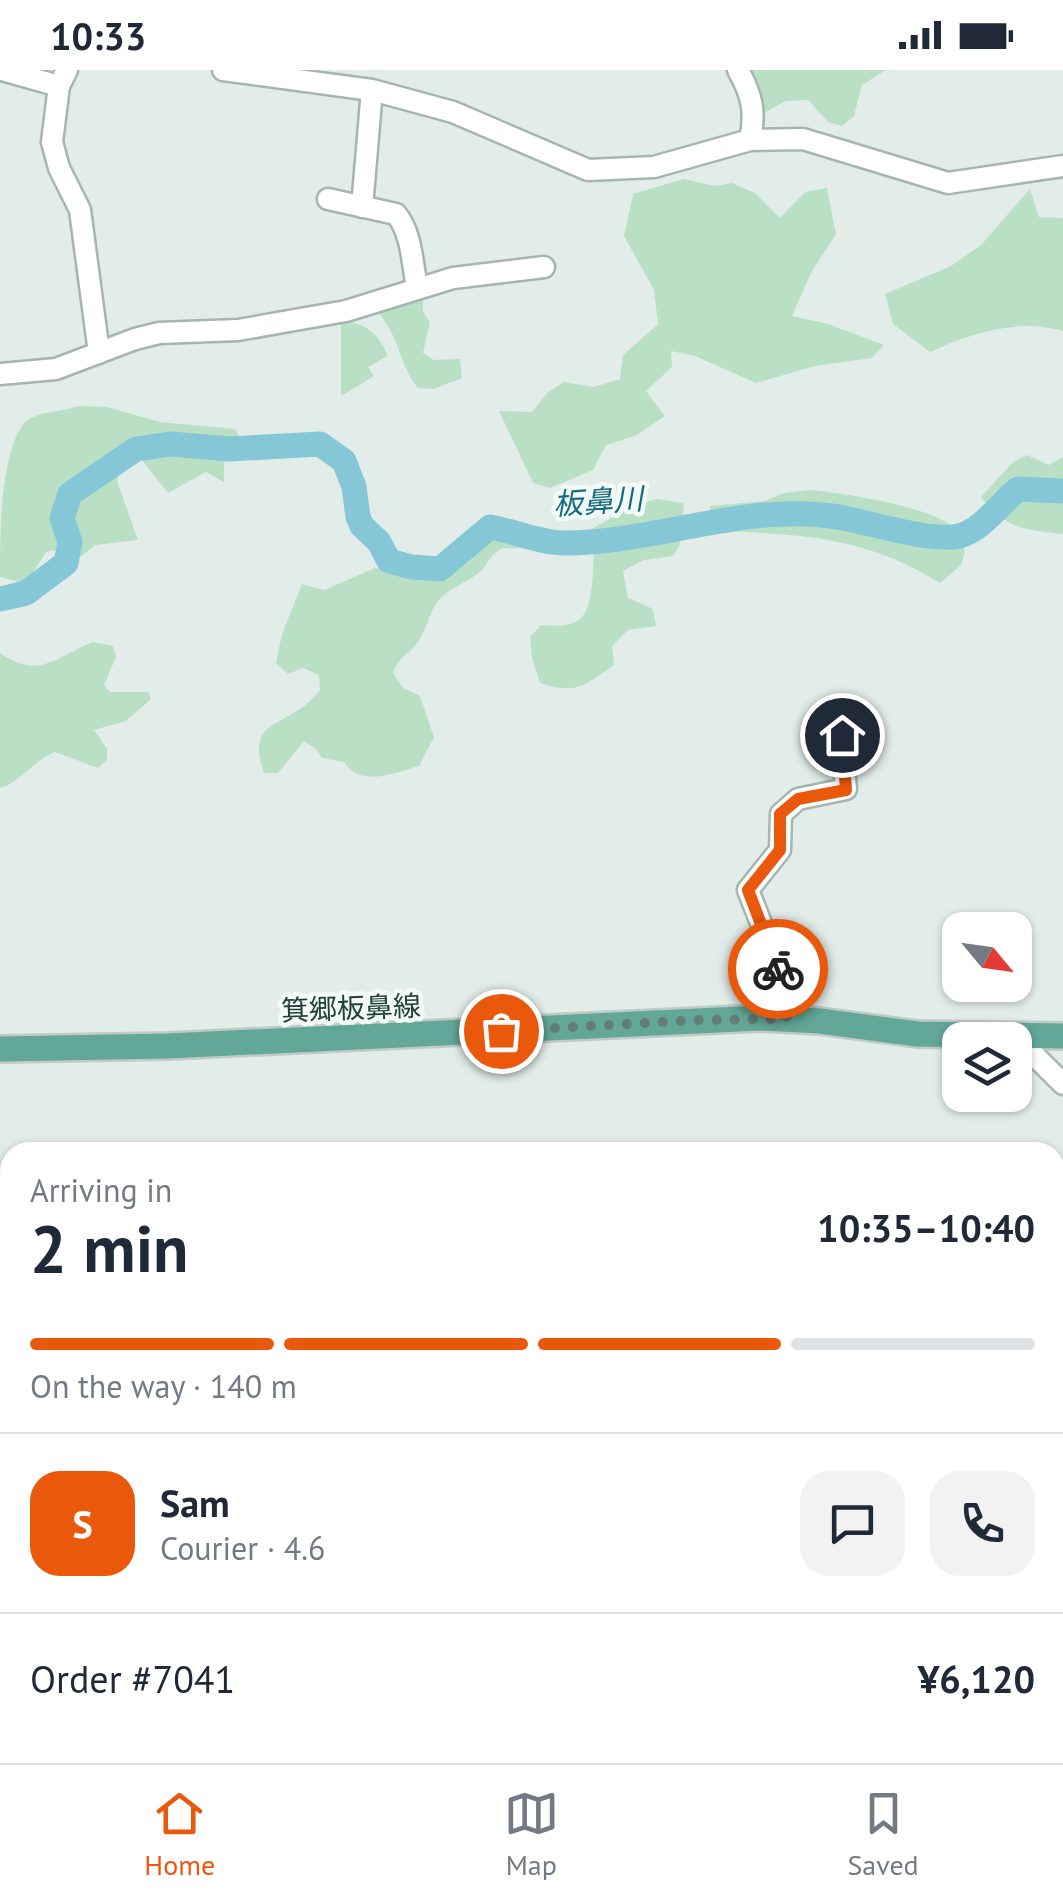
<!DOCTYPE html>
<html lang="en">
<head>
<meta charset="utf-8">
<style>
	:root { --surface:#fff; --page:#f2f2f3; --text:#1f2937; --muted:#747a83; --line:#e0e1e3; --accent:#ea580c }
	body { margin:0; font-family:"PT Sans","Noto Sans JP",sans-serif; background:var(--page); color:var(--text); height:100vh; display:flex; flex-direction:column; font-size:38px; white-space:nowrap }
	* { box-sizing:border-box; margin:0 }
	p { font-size:32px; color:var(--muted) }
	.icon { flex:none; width:55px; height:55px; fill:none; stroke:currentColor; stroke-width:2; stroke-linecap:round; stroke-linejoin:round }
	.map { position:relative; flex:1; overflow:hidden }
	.drawer { position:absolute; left:0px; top:1072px; width:1065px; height:622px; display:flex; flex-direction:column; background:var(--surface); border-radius:30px 30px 0 0; box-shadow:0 2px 8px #0004 }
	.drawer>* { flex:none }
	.needle { width:65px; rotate:119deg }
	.buttons { position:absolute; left:942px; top:842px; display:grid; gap:20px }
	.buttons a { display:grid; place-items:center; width:90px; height:90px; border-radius:20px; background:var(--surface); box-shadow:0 2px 8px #0004; font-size:50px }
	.pin { position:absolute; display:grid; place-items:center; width:85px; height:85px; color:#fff; margin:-42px; border:5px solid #fff; border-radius:50%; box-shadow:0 2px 10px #0007 }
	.courier { position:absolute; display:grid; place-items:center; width:100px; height:100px; margin:-50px; border:8px solid #ea580c; border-radius:50%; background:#fff; color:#222; box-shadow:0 2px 12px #0007 }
	.overview em { font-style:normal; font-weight:600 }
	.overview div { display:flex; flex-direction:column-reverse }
	.overview { display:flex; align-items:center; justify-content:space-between; height:170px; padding:0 30px }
	h1 { font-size:65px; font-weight:600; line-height:75px }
	.bar { display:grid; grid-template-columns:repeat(4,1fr); gap:15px 10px; align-content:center; height:120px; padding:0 30px }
	.bar i { height:12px; border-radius:8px; background:var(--line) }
	.bar .selected { background:var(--accent) }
	.bar p { grid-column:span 4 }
	.line { display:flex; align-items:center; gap:25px; padding:0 30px; border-top:2px solid var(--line) }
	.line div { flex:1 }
	.round { display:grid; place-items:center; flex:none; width:105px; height:105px; border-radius:30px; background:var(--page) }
	.status { display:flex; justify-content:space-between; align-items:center; height:70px; padding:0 50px; background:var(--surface); direction:ltr }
	.status svg { height:28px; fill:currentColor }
	.tab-bar { display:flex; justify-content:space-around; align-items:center; height:140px; border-top:2px solid var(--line); background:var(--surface); font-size:28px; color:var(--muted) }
	.tab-bar a { display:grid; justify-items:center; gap:5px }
	.tab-bar .selected { color:var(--accent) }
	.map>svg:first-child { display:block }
	.green { fill:#b9e0c5 }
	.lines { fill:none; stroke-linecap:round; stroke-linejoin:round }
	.river { stroke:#85c7d7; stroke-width:25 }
	.minor-casing { stroke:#a4b6b1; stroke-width:25 }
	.major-casing { stroke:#c1cac8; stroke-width:30 }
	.minor { stroke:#fff; stroke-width:20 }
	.major { stroke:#62a798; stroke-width:25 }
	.done { stroke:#647d77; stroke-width:10; stroke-dasharray:0 18 }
	.route { stroke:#ea580c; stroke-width:12 }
	.labels { text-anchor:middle; stroke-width:9; stroke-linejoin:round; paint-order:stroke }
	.street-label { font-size:28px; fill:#204039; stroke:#f3f9f6 }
	.water-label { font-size:30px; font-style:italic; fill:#156b81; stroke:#f3f9f6 }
</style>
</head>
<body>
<div class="status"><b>10:33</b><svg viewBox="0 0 49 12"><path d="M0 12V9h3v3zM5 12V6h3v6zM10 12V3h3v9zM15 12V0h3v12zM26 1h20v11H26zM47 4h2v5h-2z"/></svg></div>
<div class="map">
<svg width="1063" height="1693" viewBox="0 0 1063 1693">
	<rect width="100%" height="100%" fill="#e2ede9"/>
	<path class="green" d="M747 0H886L862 15 854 46 842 56 828 52 808 30 786 31 758 46Z
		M683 109 715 116 732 113 755 123 780 148 805 122 827 118 836 164 812 201 792 246 828 254 884 275 872 288 815 296 756 313 695 286 671 281 672 297 646 321 665 346 635 366 606 375 593 400 550 418 533 413 499 341 532 342 548 322 564 312 594 317 620 309 623 285 658 254 654 220 624 166 633 124Z
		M1030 119 1039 147 1063 148V261C1018 248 971 263 930 282L893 254 885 224 951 196 981 175Z
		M423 225V242L430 252 423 283 434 290 460 289 462 308 434 319 418 318C400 296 399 267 380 245L387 235Z
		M347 252C368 253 381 268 388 286L368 297 374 306 341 326V254Z
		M78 336 107 337 160 352 235 359 241 370 224 374V412L206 402 168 423 130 375 117 384 118 414 138 470 95 475 79 488 60 479 46 482 26 514 0 507C0 466 0 378 26 351 39 341 63 342 78 336Z
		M1027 385 1049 395 1063 387V464C1025 460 1006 459 981 427L1013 392Z
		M811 420C842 423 937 437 956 460 960 466 963 476 965 482L961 495 940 513C862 464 797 465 709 460L710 436 764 431 784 423Z
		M656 429 684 433 680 475 673 486 644 490 623 501 628 528 653 539 656 556 628 560 612 576 614 595C584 616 576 625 540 613L532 588 530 567 541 555C578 558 588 552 592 514 594 494 594 480 591 459L632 437Z
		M508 462 572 469 571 480 504 478C488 484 489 496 477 504 465 514 448 518 438 531 429 542 427 560 417 573 408 585 398 588 393 603L403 618 420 626 434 667 419 696C395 703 360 718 344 692L322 688 316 679 304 671 278 703H264C248 657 272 658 303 637 309 633 315 625 320 620L319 605 303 598 288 604 276 593 282 564 302 514 324 520 375 498 438 510 488 467Z
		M93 572 113 576 116 587 104 615 110 622H148L151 629 126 651 94 660 107 679V690L98 698 55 682C33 691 18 714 0 718V583C40 610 55 587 93 572Z"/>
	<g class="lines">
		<path class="river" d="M0 529 26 523 66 493 70 472 62 448 70 424 136 379 171 374 229 379 320 374 344 391 354 417 358 447 362 456 379 472 389 491 412 497 440 499 490 457C514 461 541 473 565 473 655 473 740 434 831 446 865 450 928 473 959 466 981 461 1001 433 1018 419L1063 421"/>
		<g class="minor-casing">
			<path id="minor" d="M2 0 59 16
				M67 0 59 16 52 72 59 98 80 140 99 283
				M223 0 372 20 453 42 588 100 654 97 750 70 803 69 948 113 1063 96
				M738 0C752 25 756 42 750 70
				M328 129 396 144C412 163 412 193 417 217
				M362 137 372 20
				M0 304 56 299 135 269 159 263 238 260 346 241 453 208 544 197
				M786 949 792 932 748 820 780 780 781 744 798 729 846 719 841 665
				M1015 966 1063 1014
				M1055 1186 1063 1195
				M0 1434 10 1439
				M1055 1486 1063 1481
				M314 1685 323 1693
				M10 1693 75 1685
				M404 1693 421 1685
				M977 1693 980 1691"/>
		</g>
		<g class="major-casing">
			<path id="major" d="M0 979 168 976 760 948 820 951 917 964 1063 966"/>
		</g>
		<use href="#minor" class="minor"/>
		<use href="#major" class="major"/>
	</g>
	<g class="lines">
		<path class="done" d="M501 961 699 950 786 949 792 932 778 899"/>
		<path class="route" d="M778 899 748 820 780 780V744L798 729 846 720 842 665"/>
	</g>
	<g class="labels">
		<g class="street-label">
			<text transform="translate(351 938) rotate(-2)" y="10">箕郷板鼻線</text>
		</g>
		<g class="water-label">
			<text transform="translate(598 432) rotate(-4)" y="10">板鼻川</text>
		</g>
	</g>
</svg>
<div class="buttons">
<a><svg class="needle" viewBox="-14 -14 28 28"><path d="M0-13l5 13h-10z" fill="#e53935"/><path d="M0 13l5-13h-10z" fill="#747a83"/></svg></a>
<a><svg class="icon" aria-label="layers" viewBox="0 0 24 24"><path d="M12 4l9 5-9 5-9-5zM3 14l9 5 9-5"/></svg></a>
</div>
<div class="pin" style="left:501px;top:961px;background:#ea580c"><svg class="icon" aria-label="bag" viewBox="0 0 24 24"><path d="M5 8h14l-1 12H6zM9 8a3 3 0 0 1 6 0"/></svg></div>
<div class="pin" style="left:842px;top:665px;background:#1f2937"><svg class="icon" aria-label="home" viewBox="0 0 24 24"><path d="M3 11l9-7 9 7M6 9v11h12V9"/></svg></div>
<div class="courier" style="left:778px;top:899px"><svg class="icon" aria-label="bike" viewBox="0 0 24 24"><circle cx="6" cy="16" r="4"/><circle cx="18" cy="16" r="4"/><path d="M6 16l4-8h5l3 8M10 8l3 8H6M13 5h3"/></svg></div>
<section class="drawer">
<div class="overview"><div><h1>2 min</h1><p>Arriving in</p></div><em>10:35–10:40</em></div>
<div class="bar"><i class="selected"></i><i class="selected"></i><i class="selected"></i><i></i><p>On the way · 140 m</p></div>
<div class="line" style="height:180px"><b class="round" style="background:var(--accent);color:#fff">S</b><div><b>Sam</b><p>Courier · 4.6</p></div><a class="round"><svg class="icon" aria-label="chat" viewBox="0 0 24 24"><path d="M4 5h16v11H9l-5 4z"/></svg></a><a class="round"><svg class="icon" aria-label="phone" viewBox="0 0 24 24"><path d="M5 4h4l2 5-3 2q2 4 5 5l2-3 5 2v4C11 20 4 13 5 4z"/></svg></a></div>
<div class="line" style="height:130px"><div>Order #7041</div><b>¥6,120</b></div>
</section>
</div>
<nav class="tab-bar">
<a class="selected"><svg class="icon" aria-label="home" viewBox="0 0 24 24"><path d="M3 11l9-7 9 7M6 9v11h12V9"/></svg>Home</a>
<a><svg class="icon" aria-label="map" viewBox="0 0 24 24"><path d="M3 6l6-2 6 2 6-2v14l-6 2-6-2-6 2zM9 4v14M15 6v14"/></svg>Map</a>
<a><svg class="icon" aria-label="saved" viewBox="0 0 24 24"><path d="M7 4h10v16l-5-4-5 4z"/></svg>Saved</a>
</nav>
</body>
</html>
